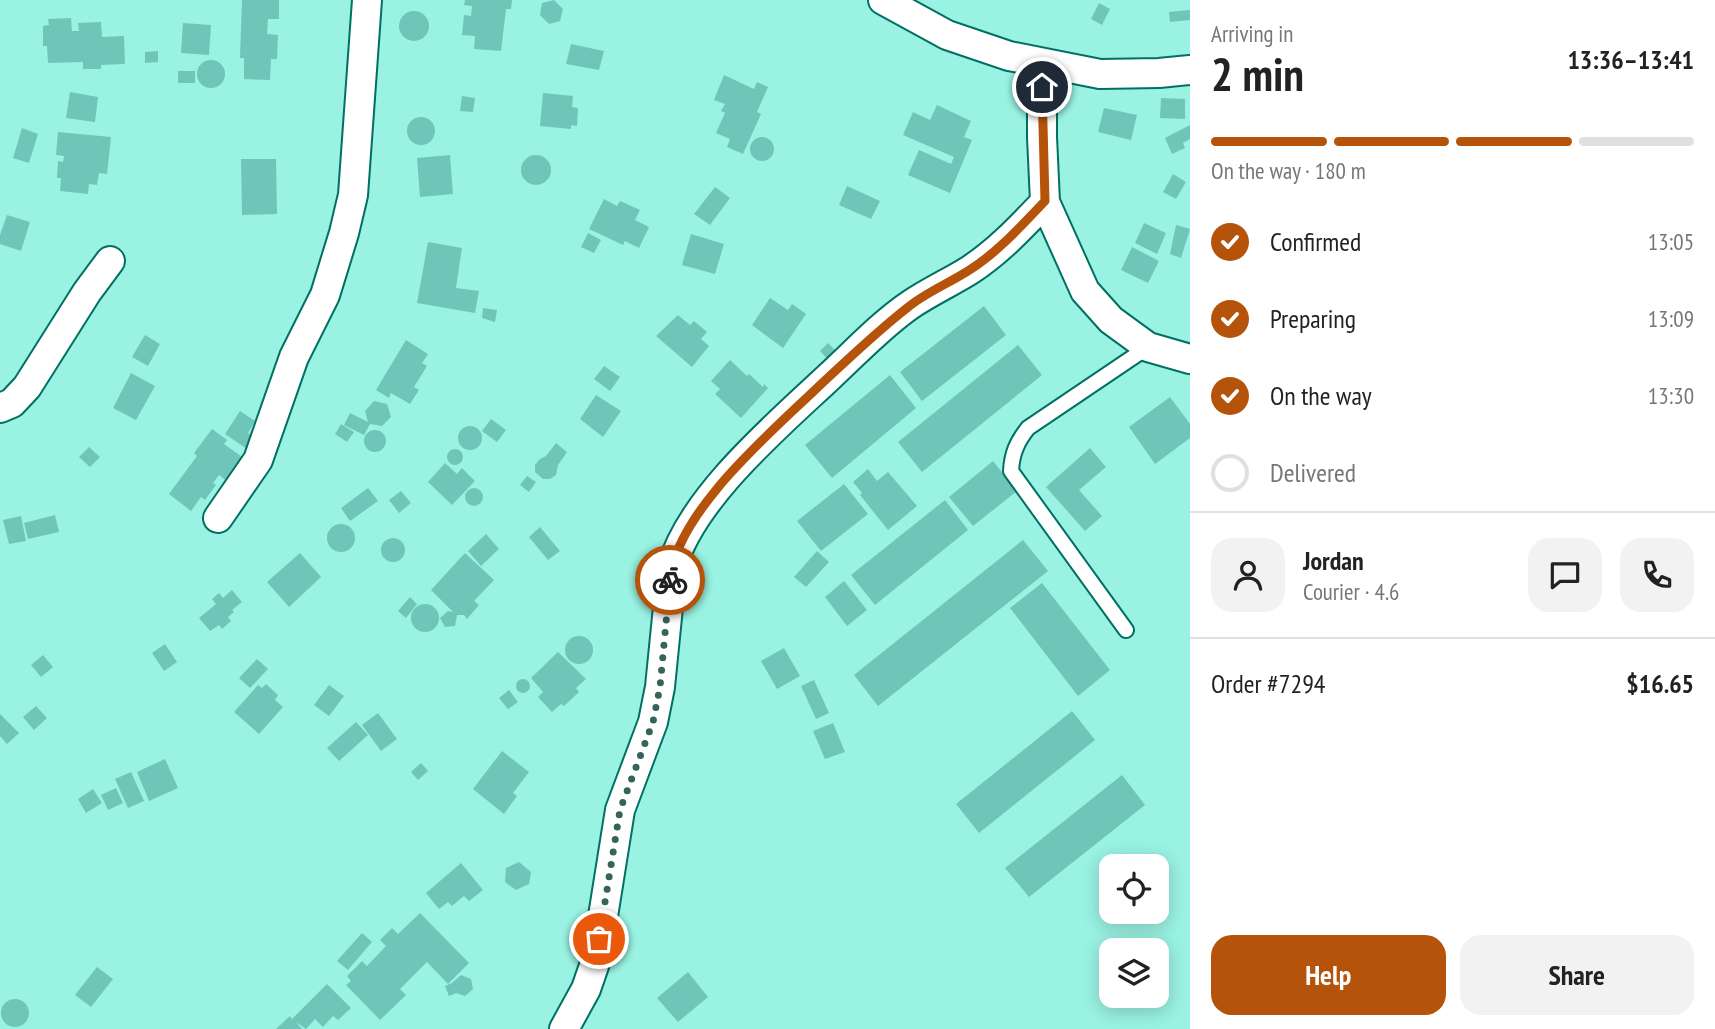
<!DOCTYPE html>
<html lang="en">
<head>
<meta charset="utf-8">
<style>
	:root { --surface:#fff; --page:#f2f2f2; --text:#222; --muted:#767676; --line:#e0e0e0; --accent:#b45309 }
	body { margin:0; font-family:"PT Sans Narrow",sans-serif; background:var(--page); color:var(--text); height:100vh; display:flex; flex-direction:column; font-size:26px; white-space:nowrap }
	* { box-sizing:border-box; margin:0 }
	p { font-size:23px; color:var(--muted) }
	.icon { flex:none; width:38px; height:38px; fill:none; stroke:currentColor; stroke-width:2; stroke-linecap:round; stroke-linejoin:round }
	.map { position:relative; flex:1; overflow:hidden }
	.side { display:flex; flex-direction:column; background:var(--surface); width:525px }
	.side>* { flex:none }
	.controls { position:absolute; left:1099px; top:854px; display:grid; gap:14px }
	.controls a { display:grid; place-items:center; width:70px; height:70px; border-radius:14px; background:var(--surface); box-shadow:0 4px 18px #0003; font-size:35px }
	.pin { position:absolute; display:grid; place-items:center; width:60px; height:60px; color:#fff; margin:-30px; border:4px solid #fff; border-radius:50%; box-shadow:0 2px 7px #0007 }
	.courier { position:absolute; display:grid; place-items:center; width:70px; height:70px; margin:-35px; border:5px solid #b45309; border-radius:50%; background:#fff; color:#222; box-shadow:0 2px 9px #0007 }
	.overview em { font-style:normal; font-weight:700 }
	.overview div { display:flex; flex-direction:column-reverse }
	.overview { display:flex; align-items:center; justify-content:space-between; height:119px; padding:0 21px }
	h1 { font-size:46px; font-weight:700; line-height:52px }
	.bar { display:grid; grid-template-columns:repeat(4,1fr); gap:10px 7px; align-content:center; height:84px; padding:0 21px }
	.bar i { height:9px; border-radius:5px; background:var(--line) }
	.bar .on { background:var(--accent) }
	.bar p { grid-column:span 4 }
	.line { display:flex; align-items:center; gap:18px; padding:0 21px; border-top:2px solid var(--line) }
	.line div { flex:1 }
	.round { display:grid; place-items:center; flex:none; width:74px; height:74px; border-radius:21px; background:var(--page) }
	ol { padding:0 21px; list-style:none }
	li { display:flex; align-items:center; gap:21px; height:77px }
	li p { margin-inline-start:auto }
	li .icon { padding:7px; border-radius:50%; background:var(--accent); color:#fff; stroke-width:4 }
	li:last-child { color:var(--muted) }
	li i { width:38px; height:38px; border:4px solid var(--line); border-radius:50% }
	.action { display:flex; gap:14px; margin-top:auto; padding:14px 21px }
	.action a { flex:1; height:80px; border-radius:21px; background:var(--accent); color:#fff; font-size:28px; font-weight:700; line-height:80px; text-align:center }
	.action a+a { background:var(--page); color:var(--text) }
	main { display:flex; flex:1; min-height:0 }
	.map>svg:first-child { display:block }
	.building { fill:#6fc6b8 }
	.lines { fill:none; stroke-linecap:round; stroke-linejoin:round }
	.lane-casing { stroke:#007064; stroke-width:18 }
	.street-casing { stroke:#007064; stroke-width:32 }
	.lane { stroke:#fff; stroke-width:14 }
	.street { stroke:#fff; stroke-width:28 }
	.done { stroke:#36645b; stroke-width:7; stroke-dasharray:0 12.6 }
	.route { stroke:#b45309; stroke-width:9 }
</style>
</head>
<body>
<main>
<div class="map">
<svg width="1190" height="1029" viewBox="0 0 1190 1029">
	<rect width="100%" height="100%" fill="#99f2e2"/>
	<path class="building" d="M242 0H279V19H268L267 34 278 35 277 59H271L270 80 244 79V58H240Z
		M465 0H512L511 9H506L501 51 474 49 475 36 462 35 464 15 471 16 472 6 464 5Z
		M554 0 563 9 560 21 549 24 540 15 542 3Z
		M1099 3 1110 9 1102 25 1091 19Z
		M1190 10V20L1170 22 1169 12Z
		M399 26a15 15 0 1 1 30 0a15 15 0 1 1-30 0Z
		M71 18 72 31H79L78 23 101 22 102 37 124 36 125 64 101 65V69H83V62L48 63 47 46H43V26L49 25 48 19Z
		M183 23 211 25 209 55 181 53Z
		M571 44 604 51 599 70 566 64Z
		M158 51V62L145 63V52Z
		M197 74a14 14 0 1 1 28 0a14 14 0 1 1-28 0Z
		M178 71H195V83H178Z
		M724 75 754 89 757 82 768 87 757 112 761 114 743 154 727 147 730 139 716 133 725 113 721 111 725 104 714 100Z
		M70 92 98 97 95 122 66 118Z
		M543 93 573 96 572 107 578 108 577 126 571 125V129L540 126Z
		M462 96 475 98 473 112 460 111Z
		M1161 98 1185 99V119L1160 118Z
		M937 105 971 121 964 137 972 140 950 193 908 175 919 150 951 164 954 157 903 135 913 112 930 120Z
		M1104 108 1137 115 1131 140 1098 132Z
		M407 131a14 14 0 1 1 28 0a14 14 0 1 1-28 0Z
		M1190 125V139L1183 143 1185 148 1172 154 1165 138Z
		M22 128 38 134 29 163 13 158Z
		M58 132 111 137 107 174 99 173 97 185 89 184 88 194 60 191 61 178H57L58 161 63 162 64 156 56 155Z
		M750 149a12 12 0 1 1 24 0a12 12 0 1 1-24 0Z
		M521 170a15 15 0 1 1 30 0a15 15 0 1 1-30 0Z
		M450 155 453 194 420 197 417 158Z
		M241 159H276L277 214 242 215Z
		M1173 174 1186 182 1176 199 1163 192Z
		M847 186 880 201 871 219 839 205Z
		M715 187 730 198 710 225 694 214Z
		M604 199 617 206 620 201 640 210 635 220 649 227 639 248 625 241 623 245 589 229Z
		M7 215 30 222 21 251 0 244V235Z
		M1144 223 1166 233 1157 254 1135 243Z
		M1176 225 1190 229 1181 258 1170 254Z
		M588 233 601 240 594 253 581 247Z
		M691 234 724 244 715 274 682 265Z
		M428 242 462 248 456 288 479 291 475 313 417 303Z
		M1132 247 1159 261 1148 283 1121 270Z
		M770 298 788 310 792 304 806 314 783 348 752 325Z
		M984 306 1006 335 922 401 900 372Z
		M483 308 497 310 495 322 482 318Z
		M678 315 690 325 694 321 707 332 701 339 709 346 692 367 656 336Z
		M145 335 160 344 148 366 132 357Z
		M406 340 428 354 422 363 427 366 414 387 419 390 410 404 391 393 389 398 376 390Z
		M828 343 837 352 828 360 820 351Z
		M1018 345 1042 375 922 472 898 442Z
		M730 360 747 376 749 374 763 387 764 384 768 388 741 418 715 394 720 389 711 381Z
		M604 366 620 377 610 391 594 379Z
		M131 373 155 386 136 420 113 408Z
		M890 375 916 408 832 478 805 445Z
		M596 395 621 411 603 437 580 419Z
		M1170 397 1190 424V438L1155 464 1129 427Z
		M374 401 387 404 391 417 382 426 370 424 364 435 344 425 350 413 368 422 365 411Z
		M240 411 255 421 248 433 255 438 247 449 225 434Z
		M491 419 506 430 497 442 482 431Z
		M341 424 354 432 347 442 335 434Z
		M458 438a12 12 0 1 1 24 0a12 12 0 1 1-24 0Z
		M212 429 227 440 224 444 245 459 228 482 219 475 213 483 216 485 205 500 201 497 191 511 169 494 197 456 194 453Z
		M364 441a11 11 0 1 1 22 0a11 11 0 1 1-22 0Z
		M556 443 567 452 558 465 556 475 550 479H543L535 472V465L540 459 546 456Z
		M89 447 100 457 90 467 79 457Z
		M1090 448 1106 467 1079 490 1102 516 1085 531 1046 487Z
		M447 457a8 8 0 1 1 16 0a8 8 0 1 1-16 0Z
		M993 461 1017 491 973 526 949 497Z
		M445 463 457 474 462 468 475 481 452 505 428 482Z
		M868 469 877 481 888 472 917 506 888 530 860 495 862 493 853 482Z
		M527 476 536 482 529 492 520 485Z
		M844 484 868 514 821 551 797 521Z
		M465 497a9 9 0 1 1 18 0a9 9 0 1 1-18 0Z
		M368 488 378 501 350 521 341 508Z
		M401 491 411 503 399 513 389 500Z
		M945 500 968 530 875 605 851 575Z
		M55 515 59 532 28 539 24 523Z
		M21 516 26 541 9 544 3 520Z
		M327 538a14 14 0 1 1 28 0a14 14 0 1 1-28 0Z
		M540 527 560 551 548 560 529 537Z
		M486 534 499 549 481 566 468 551Z
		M381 550a12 12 0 1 1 24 0a12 12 0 1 1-24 0Z
		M1023 540 1048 571 878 706 854 675Z
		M817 551 829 562 806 587 794 577Z
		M300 553 321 577 289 607 267 582Z
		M465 553 494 580 474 601 479 605 467 619 464 615H457L455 626 445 627 440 618 448 611 453 612 431 590Z
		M844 581 867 610 847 626 825 597Z
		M1042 583 1110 670 1078 696 1010 608Z
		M232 590 242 602 232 610 234 612 228 617 231 621 222 629 219 625 210 631 199 618 216 604 212 599 219 593 223 598Z
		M410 597 417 604 406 618 398 611Z
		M411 618a14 14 0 1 1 28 0a14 14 0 1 1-28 0Z
		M565 650a14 14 0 1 1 28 0a14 14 0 1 1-28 0Z
		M165 644 177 662 164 671 152 653Z
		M784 648 800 676 777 689 761 661Z
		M558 652 586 679 576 688 579 692 564 706 561 704 552 712 538 697 543 692 531 678Z
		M43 655 53 667 41 677 31 665Z
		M257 659 268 669 250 688 239 678Z
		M516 686a7 7 0 1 1 14 0a7 7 0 1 1-14 0Z
		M814 680 829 713 816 719 801 686Z
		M266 684 278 695 275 700 283 707 259 734 234 712 258 685 262 688Z
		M329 685 344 696 329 716 314 705Z
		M509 690 518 702 508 709 499 698Z
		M36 706 47 718 34 730 23 717Z
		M1072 711 1095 740 979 833 956 804Z
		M378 713 397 739 381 751 362 725Z
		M0 714 19 733 7 744 0 736Z
		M356 722 368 735 339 761 327 748Z
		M833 723 845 752 825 759 813 731Z
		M502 751 529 772 513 793 517 796 504 814 473 789Z
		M165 759 178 788 149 801 137 772Z
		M421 763 428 771 418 780 411 772Z
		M131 772 144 801 128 808 115 779Z
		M1122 775 1145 805 1029 897 1005 868Z
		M116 788 123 803 108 810 101 795Z
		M93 789 102 803 86 813 78 799Z
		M519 862 531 872 529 884 516 890 505 882 506 868Z
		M461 863 483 890 469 901 464 896 452 906 448 902 439 909 426 893Z
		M420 913 469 963 448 984 427 962 400 989 406 995 380 1020 346 985 351 981 347 976 362 961 367 966 386 946 380 940 392 928 398 934Z
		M362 933 372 942 348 970 337 961Z
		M97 967 113 979 91 1007 75 995Z
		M688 972 708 997 678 1022 657 998Z
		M461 975 471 979 473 989 465 996 456 993 449 996 445 986 452 983Z
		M327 984 351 1008 338 1020 333 1016 323 1027 315 1019 306 1029 296 1022 302 1029H276L290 1016 292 1019Z
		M1 1013a14 14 0 1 1 28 0a14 14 0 1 1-28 0Z"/>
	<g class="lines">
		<g class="lane-casing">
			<path id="lane" d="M1126 630 1011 471C1012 453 1017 442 1028 428L1148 347"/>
		</g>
		<g class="street-casing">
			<path id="street" d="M883 0 947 35 1009 56 1100 74 1159 73 1190 70
				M1042 63V137L1045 202 1085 291 1111 320 1148 347 1190 359
				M0 408 12 403 27 387 87 292 110 261
				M218 518 258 460 294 357 325 295 344 233 353 195 367 0
				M564 1029 586 989 596 960 620 810 653 722 660 687 672 567C691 498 779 424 830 376 856 352 881 325 910 305 929 292 951 282 970 270 999 251 1022 226 1045 202"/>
		</g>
		<use href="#lane" class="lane"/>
		<use href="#street" class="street"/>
	</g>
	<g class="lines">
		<path class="done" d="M599 939 620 810 653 722 660 687 670 580"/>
		<path class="route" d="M670 580C676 513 769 434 816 389 846 361 875 333 907 308 926 292 950 283 971 269 999 251 1022 225 1045 201L1042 87"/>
	</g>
</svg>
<div class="controls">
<a><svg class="icon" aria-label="locate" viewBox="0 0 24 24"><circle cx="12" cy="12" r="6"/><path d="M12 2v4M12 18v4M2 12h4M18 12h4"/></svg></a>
<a><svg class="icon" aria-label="layers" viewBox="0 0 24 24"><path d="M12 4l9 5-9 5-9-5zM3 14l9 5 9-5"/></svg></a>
</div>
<div class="pin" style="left:599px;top:939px;background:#ea580c"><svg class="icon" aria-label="bag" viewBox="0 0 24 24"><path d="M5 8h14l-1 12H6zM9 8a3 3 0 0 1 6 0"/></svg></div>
<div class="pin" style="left:1042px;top:87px;background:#1f2937"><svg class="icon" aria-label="home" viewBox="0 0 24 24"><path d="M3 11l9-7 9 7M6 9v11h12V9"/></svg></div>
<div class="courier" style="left:670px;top:580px"><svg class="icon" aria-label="bike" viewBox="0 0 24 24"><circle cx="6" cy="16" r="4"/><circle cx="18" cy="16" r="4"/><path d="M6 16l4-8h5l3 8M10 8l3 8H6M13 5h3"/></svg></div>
</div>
<section class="side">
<div class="overview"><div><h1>2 min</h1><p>Arriving in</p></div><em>13:36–13:41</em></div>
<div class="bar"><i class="on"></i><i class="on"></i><i class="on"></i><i></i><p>On the way · 180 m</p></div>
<ol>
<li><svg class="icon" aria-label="check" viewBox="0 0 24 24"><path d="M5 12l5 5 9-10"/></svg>Confirmed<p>13:05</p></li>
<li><svg class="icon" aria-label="check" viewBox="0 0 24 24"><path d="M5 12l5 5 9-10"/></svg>Preparing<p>13:09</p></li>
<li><svg class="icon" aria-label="check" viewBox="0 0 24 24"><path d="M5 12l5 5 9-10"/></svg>On the way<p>13:30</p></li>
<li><i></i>Delivered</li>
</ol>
<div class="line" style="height:126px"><a class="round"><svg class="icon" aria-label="person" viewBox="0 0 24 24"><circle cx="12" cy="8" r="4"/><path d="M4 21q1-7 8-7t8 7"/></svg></a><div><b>Jordan</b><p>Courier · 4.6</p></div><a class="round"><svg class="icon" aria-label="chat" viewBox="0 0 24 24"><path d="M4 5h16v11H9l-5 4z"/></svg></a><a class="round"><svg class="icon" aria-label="phone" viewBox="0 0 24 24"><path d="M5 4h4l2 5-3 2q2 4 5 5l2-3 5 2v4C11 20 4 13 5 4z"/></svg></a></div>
<div class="line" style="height:91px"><div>Order #7294</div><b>$16.65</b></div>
<div class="action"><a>Help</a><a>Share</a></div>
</section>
</main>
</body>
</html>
